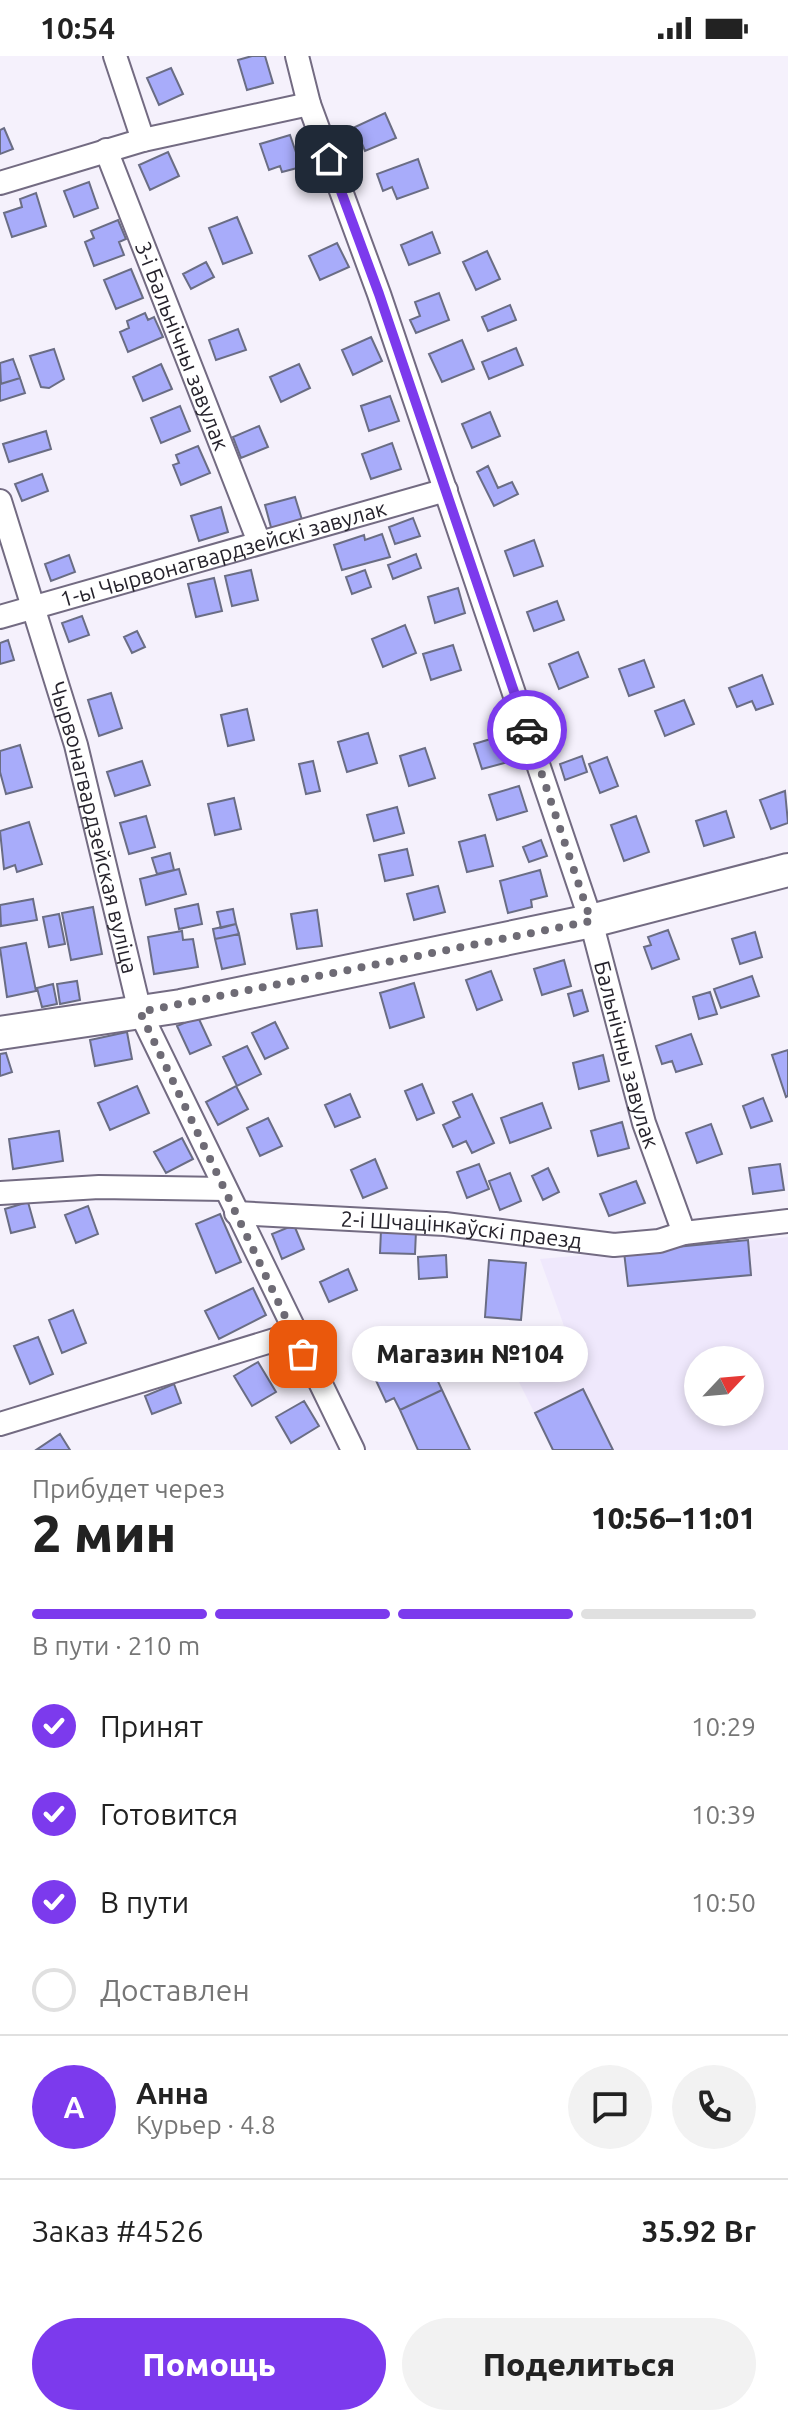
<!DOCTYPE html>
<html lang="ru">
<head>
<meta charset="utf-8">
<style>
	:root { --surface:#fff; --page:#f2f2f2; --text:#222; --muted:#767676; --line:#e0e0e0; --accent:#7c3aed }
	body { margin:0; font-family:Ubuntu,sans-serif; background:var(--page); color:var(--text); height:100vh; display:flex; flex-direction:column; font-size:30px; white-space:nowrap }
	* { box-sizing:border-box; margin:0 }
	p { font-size:26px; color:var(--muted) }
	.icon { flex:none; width:44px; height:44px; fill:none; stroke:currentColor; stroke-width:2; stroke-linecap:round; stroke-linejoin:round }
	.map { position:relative; height:1394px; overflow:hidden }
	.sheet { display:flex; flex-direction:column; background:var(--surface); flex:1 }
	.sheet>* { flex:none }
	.needle { width:52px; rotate:64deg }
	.controls { position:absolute; left:684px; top:1290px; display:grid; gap:16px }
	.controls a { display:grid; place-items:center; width:80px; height:80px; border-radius:50%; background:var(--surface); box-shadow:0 4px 12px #0003; font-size:40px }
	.pin { position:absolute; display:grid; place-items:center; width:68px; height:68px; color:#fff; margin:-34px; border-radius:16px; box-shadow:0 4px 12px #0006 }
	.courier { position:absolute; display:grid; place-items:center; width:80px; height:80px; margin:-40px; border:6px solid #7c3aed; border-radius:50%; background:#fff; color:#222; box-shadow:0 2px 10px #0007 }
	.bubble { position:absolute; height:56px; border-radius:28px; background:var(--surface); box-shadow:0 4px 12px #0003; font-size:26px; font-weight:800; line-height:56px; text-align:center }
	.head em { font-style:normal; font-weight:800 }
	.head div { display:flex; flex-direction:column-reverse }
	.head { display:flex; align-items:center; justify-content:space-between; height:136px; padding:0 32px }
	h1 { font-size:52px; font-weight:800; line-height:60px }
	.bar { display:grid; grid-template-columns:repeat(4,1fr); gap:12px 8px; align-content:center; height:96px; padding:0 32px }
	.bar i { height:10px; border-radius:6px; background:var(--line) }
	.bar .selected { background:var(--accent) }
	.bar p { grid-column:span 4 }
	.line { display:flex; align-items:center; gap:20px; padding:0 32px; border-top:2px solid var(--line) }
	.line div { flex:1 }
	.round { display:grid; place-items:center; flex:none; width:84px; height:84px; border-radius:42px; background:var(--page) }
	ol { padding:0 32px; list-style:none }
	li { display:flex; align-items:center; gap:24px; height:88px }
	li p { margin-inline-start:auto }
	li .icon { padding:8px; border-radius:50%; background:var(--accent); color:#fff; stroke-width:4 }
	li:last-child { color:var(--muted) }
	li i { width:44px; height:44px; border:4px solid var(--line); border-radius:50% }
	.button { display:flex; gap:16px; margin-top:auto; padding:16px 32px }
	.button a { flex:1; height:92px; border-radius:48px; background:var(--accent); color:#fff; font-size:32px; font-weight:800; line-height:92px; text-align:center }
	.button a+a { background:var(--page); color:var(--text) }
	.status { display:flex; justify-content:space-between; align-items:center; height:56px; padding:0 40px; background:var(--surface); direction:ltr }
	.status svg { height:22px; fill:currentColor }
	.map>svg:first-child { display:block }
	.built { fill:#efe8fc; fill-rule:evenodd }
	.building { fill:#a8acfa; stroke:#6a6d84; stroke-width:2 }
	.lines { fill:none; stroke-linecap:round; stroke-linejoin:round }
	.street-casing { stroke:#736b82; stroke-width:26 }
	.secondary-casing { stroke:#736b82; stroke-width:36 }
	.street { stroke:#fff; stroke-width:22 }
	.secondary { stroke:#fff; stroke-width:32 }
	.done { stroke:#6e6b75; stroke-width:8; stroke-dasharray:0 14.4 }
	.route { stroke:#7c3aed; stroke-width:10 }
	.labels { text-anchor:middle; stroke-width:8; stroke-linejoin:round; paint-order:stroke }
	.street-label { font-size:22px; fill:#26232c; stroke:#fff }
</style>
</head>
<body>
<div class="status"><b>10:54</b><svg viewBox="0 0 49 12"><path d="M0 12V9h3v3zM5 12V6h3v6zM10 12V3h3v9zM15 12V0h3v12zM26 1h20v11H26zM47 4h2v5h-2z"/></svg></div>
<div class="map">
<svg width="788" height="1394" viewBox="0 0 788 1394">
	<rect width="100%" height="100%" fill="#f5f1fc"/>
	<path class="built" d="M788 1181V1394H553L518 1324 573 1295 540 1203ZM698 1304H750V1356H698Z"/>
	<path class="building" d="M252 0H265L273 27 247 34 238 4Z
		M171 12 183 38 159 49 147 22Z
		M385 57 396 82 365 95 355 71Z
		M4 72 13 93 0 98V74Z
		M290 79 301 111 282 116 280 110 269 114 260 88Z
		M168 96 179 120 150 134 139 109Z
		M418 103 428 132 397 143 392 131 383 135 377 118Z
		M89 126 98 152 74 161 64 135Z
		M36 137 46 170 12 181 4 157 22 151 20 143Z
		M237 161 252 197 223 208 209 172Z
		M118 164 126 183 119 186 124 199 94 210 85 186 94 182 91 175Z
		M432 176 440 197 409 209 401 189Z
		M337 187 349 211 320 224 309 200Z
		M487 195 500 223 476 234 463 206Z
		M206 206 214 221 191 233 183 218Z
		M131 213 143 242 116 253 104 224Z
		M439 237 449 264 416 277 410 264 420 260 415 246Z
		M510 249 516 264 488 275 482 261Z
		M145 257 148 264 154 261 163 281 128 296 120 276 129 272 127 265Z
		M238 273 246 294 216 304 209 284Z
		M371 281 382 305 353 319 342 294Z
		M462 284 474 313 442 326 429 298Z
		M516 292 523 309 489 323 482 306Z
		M54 293 64 323 49 332 41 331 30 300Z
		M13 303 20 322 1 328 0 307Z
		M161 308 172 333 143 345 133 321Z
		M299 308 310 332 281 346 270 321Z
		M20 322 25 337 0 345V328Z
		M390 340 399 365 369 375 361 350Z
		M180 350 190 375 161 387 151 362Z
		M490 356 500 380 472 392 462 368Z
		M259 370 268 391 241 402 233 381Z
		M46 375 51 393 9 406 3 388Z
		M392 387 401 413 371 423 362 398Z
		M198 390 210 417 181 429 173 409 179 407 176 399Z
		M488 410 498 432 512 426 518 438 494 450 477 416Z
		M42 418 48 435 22 445 15 428Z
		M295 441 303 467 272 475 265 449Z
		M221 451 228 476 199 485 191 460Z
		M413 462 420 480 395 488 389 471Z
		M382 478 390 501 342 514 334 489 364 479 365 484Z
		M534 484 543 510 514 520 505 495Z
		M416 498 421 512 393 523 388 509Z
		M69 499 75 516 51 525 45 508Z
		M251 514 258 544 232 550 225 520Z
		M365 514 371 531 352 538 346 521Z
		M214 522 222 555 196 561 188 528Z
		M458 532 465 557 435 567 428 541Z
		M557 545 564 564 534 575 527 556Z
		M82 560 89 579 69 586 62 567Z
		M405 569 416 597 383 611 372 583Z
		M137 575 145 591 132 597 124 581Z
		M8 584 14 604 0 608V587Z
		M453 589 461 614 431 624 423 598Z
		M578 596 588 621 559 633 549 608Z
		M644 604 654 631 629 640 619 613Z
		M762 619 773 648 756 654 752 645 737 651 729 632Z
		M111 637 122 672 99 680 88 644Z
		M684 644 694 668 665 680 655 655Z
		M247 653 254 684 228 690 221 659Z
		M368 677 377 707 347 716 338 686Z
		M504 679 512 705 482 713 474 688Z
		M20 689 32 731 6 738 0 716V695Z
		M425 692 435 722 409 730 400 700Z
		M582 700 587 716 565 724 560 708Z
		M607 701 618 730 600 737 589 708Z
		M142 705 150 729 115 740 107 716Z
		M313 705 320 735 306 738 299 708Z
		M519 730 527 755 497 764 489 739Z
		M785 735 788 767 771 773 760 744Z
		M234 742 241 773 215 779 208 748Z
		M397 751 404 777 374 785 367 759Z
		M726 755 734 781 704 790 696 765Z
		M146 760 155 791 129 798 120 767Z
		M636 760 649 796 624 805 611 769Z
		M29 766 42 808 17 816 15 809 4 813 0 775Z
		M485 779 493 810 467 816 459 786Z
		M541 784 547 800 529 806 523 791Z
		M407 793 413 819 385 825 379 799Z
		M170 797 174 814 157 818 152 802Z
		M179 813 186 838 146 849 140 823Z
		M540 814 547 840 531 844 532 851 508 857 500 825Z
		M438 830 445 856 414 864 407 838Z
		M33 843 37 864 1 870 0 849Z
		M198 848 202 868 179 873 175 853Z
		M93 851 102 898 71 904 62 857Z
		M233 853 236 868 221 872 217 856Z
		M317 854 322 890 297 893 291 858Z
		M59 858 65 888 49 891 43 861Z
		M236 868 239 878 215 883 213 873Z
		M668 874 679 903 652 913 644 891 651 889 648 881Z
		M182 875 183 884 193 883 198 911 154 918 148 881Z
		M755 876 762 901 740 908 732 883Z
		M239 878 245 908 222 913 215 883Z
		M26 887 36 935 7 941 0 892Z
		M564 904 571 930 542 939 534 913Z
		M491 915 502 944 477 954 466 924Z
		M752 920 759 940 721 952 714 933Z
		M77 925 80 944 60 948 57 928Z
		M414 927 424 961 390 972 380 937Z
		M53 928 57 948 42 951 37 932Z
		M582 934 588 955 574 960 568 938Z
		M710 936 717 958 699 963 693 941Z
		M198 961 211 989 190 998 177 970Z
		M275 966 288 992 265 1003 252 977Z
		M127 976 132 1003 95 1010 90 984Z
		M691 978 702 1008 676 1016 672 1005 662 1008 656 990Z
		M247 990 261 1018 237 1030 223 1001Z
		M788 994V1040L786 1041 772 999Z
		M6 997 12 1016 0 1020V998Z
		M603 999 609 1025 579 1033 573 1007Z
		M422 1028 434 1057 417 1064 405 1035Z
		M137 1030 149 1057 110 1074 98 1047Z
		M236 1030 248 1053 218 1069 206 1046Z
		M350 1038 360 1061 335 1071 325 1049Z
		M472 1038 494 1087 472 1097 466 1085 453 1091 443 1069 460 1061 453 1046Z
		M763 1042 772 1065 751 1072 743 1050Z
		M542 1047 551 1072 510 1087 501 1062Z
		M268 1062 282 1090 260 1100 247 1072Z
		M622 1066 629 1092 598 1100 591 1075Z
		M711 1068 722 1098 697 1107 686 1077Z
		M59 1075 63 1105 13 1113 9 1083Z
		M182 1082 193 1103 166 1117 154 1096Z
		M375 1103 387 1132 363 1142 351 1114Z
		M479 1108 489 1133 467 1142 457 1116Z
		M780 1108 784 1134 753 1138 749 1112Z
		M548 1112 559 1136 543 1144 532 1120Z
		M510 1117 521 1145 500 1154 489 1125Z
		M636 1125 645 1147 609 1160 600 1138Z
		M28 1146 35 1171 11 1177 5 1153Z
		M88 1150 98 1178 76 1187 65 1159Z
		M220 1158 241 1206 216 1217 196 1168Z
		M294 1169 304 1193 282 1203 272 1178Z
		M381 1174 416 1175 415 1198 380 1197Z
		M748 1184 751 1219 628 1230 624 1196Z
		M446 1199 447 1221 419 1223 418 1201Z
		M489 1204 526 1207 521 1264 485 1261Z
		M348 1213 357 1234 329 1246 320 1226Z
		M253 1232 266 1259 219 1283 205 1255Z
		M73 1254 86 1287 62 1297 49 1264Z
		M426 1273 439 1301 429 1306 442 1334 400 1354 394 1342 386 1346 365 1301Z
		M38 1281 53 1318 30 1328 14 1290Z
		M258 1306 276 1336 252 1350 234 1320Z
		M174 1328 181 1347 152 1358 145 1340Z
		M583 1333 613 1394H553L535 1357Z
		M442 1334 470 1394H418L400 1354Z
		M304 1345 319 1370 291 1387 276 1361Z
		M60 1378 70 1394H36Z"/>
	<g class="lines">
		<g class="street-casing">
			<g id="street">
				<path d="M115 0 143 84"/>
				<path id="s1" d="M297 0 309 48 379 238 591 865 644 1067 684 1177"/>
				<path id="s2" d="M106 94 259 486"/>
				<path d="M0 127 143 84 309 48"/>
				<path id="s3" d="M0 445 76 689 140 956 353 1394"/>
				<path id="s4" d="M0 561 446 434"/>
				<path d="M0 1137 99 1131 225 1133"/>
				<path id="s5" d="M236 1157 445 1168 614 1189 659 1185 684 1177 788 1165"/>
				<path d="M0 1368 294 1278"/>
			</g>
		</g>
		<g class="secondary-casing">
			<path id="secondary" d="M0 977 181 950 591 865 788 814"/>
		</g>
		<use href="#street" class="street"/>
		<use href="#secondary" class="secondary"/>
	</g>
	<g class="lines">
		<path class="done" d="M303 1298 140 956 591 865 527 674"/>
		<path class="route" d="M329 103 379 238 527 674"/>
	</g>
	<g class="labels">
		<g class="street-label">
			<text dy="8" stroke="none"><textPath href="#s2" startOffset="210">3-і Бальнічны завулак</textPath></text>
			<text dy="8" stroke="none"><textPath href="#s4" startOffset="232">1-ы Чырвонагвардзейскі завулак</textPath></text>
			<text dy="8" stroke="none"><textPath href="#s3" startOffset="340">Чырвонагвардзейская вуліца</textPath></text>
			<text dy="8" stroke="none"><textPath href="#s1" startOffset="1052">Бальнічны завулак</textPath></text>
			<text dy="8" stroke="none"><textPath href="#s5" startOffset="226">2-і Шчацінкаўскі праезд</textPath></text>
		</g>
	</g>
</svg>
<div class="controls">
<a><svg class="needle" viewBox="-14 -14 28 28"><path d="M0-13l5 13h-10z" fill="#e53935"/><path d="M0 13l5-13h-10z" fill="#767676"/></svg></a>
</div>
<div class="pin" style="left:303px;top:1298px;background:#ea580c"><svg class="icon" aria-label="bag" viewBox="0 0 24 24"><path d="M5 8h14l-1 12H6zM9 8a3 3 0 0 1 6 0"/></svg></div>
<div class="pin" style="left:329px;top:103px;background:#1f2937"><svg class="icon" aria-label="home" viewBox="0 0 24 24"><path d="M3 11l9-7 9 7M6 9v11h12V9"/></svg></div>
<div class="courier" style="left:527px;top:674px"><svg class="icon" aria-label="car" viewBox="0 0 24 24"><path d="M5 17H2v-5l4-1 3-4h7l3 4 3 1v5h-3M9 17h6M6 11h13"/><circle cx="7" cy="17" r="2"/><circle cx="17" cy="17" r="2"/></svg></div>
<div class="bubble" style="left:352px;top:1270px;width:236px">Магазин №104</div>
</div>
<section class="sheet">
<div class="head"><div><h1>2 мин</h1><p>Прибудет через</p></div><em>10:56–11:01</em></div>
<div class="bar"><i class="selected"></i><i class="selected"></i><i class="selected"></i><i></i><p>В пути · 210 m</p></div>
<ol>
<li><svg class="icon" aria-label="check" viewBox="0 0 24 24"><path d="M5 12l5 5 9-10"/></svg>Принят<p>10:29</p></li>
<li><svg class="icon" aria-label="check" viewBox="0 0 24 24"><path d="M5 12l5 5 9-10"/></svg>Готовится<p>10:39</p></li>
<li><svg class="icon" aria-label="check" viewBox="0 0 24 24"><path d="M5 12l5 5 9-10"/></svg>В пути<p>10:50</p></li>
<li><i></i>Доставлен</li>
</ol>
<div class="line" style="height:144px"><b class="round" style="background:var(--accent);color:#fff">А</b><div><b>Анна</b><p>Курьер · 4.8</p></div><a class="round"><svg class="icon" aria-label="chat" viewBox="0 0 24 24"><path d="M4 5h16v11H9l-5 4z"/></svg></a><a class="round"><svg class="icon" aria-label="phone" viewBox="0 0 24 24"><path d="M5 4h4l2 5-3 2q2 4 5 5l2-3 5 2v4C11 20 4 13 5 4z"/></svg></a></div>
<div class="line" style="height:104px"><div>Заказ #4526</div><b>35.92 Br</b></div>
<div class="button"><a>Помощь</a><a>Поделиться</a></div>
</section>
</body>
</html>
